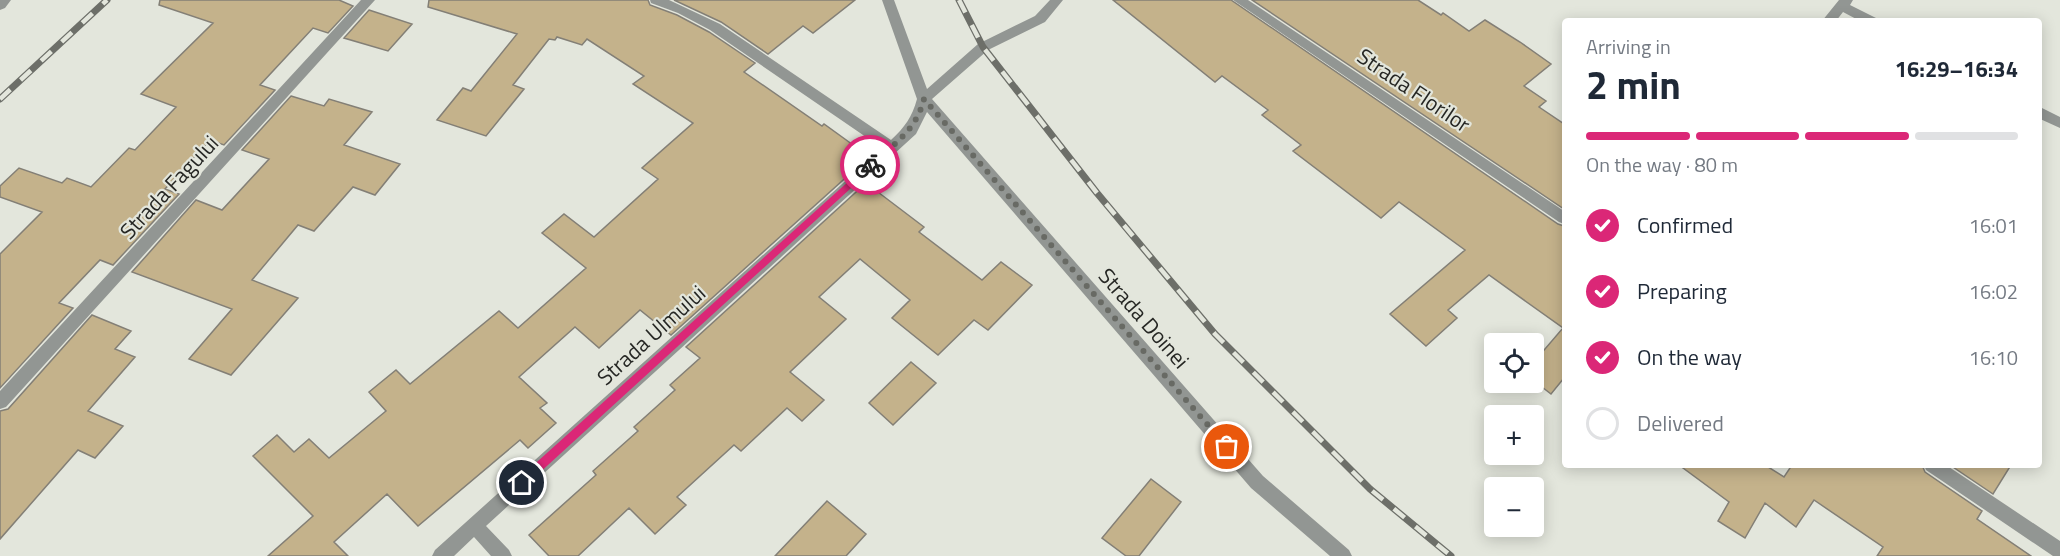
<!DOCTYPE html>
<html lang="en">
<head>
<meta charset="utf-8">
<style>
	:root { --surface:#fff; --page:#f6f6f7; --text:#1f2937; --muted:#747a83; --line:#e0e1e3; --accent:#db2777 }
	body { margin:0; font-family:"Titillium Web",sans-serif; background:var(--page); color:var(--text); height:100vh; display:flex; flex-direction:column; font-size:22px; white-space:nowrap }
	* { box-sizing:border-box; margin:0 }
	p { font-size:20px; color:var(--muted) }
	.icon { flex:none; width:33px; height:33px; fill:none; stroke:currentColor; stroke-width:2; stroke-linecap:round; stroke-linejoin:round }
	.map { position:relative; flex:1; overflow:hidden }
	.side { position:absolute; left:1562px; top:18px; width:480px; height:450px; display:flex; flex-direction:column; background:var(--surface); border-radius:6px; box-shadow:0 3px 15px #0003 }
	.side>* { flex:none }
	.buttons { position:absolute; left:1484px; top:333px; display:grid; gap:12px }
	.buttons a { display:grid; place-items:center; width:60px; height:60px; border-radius:6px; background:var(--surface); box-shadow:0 3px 15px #0003; font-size:30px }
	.pin { position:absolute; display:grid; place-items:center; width:51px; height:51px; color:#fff; margin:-26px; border:3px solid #fff; border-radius:50%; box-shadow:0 2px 6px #0007 }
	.courier { position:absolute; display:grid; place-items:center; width:60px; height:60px; margin:-30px; border:4px solid #db2777; border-radius:50%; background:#fff; color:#222; box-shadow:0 2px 8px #0007 }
	.head em { font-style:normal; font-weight:700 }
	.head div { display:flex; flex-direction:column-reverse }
	.head { display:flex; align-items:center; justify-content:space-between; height:102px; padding:0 24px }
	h1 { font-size:39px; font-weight:700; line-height:45px }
	.bar { display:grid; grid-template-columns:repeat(4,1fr); gap:9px 6px; align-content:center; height:72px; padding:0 24px }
	.bar i { height:8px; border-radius:4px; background:var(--line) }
	.bar .active { background:var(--accent) }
	.bar p { grid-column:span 4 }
	ol { padding:0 24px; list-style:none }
	li { display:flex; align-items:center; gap:18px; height:66px }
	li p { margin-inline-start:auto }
	li .icon { padding:6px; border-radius:50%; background:var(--accent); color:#fff; stroke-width:4 }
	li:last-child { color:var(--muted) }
	li i { width:33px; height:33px; border:3px solid var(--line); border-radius:50% }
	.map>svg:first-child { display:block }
	.building { fill:#c4b28b; stroke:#837f76; stroke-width:1.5 }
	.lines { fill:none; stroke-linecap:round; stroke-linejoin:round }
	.street { fill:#929693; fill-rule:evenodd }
	.rail-casing { stroke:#6d6f69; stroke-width:7 }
	.rail { stroke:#e3e6dc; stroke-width:4.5; stroke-dasharray:14; stroke-linecap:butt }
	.route { fill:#db2777 }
	.done { stroke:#686a64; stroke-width:6; stroke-dasharray:0 10.8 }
	.labels { text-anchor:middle; stroke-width:4.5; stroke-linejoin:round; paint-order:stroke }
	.street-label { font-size:22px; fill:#262724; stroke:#e3e6dc }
</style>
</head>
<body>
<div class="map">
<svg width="2060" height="556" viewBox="0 0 2060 556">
	<rect width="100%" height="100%" fill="#e3e6dc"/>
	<path class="building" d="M160 0H339L353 6 328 33 313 28 260 85 275 90 224 145 210 140 165 189 179 194 113 265 100 260 59 303 73 308 0 388V254L42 212 0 197V186L19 168 62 183 67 178 91 187 129 148 135 150 176 107 141 94 213 23 159 5Z
		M429 0H648L650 5 677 15 709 32 755 63 744 72 822 126 824 124 860 150 843 165 852 172 671 335 640 310 599 348 575 327 519 377 547 403 540 408 556 423 528 448 520 440 418 526 387 494 334 542 348 556H268L313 516 253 456 277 435 294 452 309 439 329 458 386 411 369 392 396 370 410 384 499 311 518 328 586 268 542 233 564 214 594 237 658 179 642 168 693 123 633 84 644 76 587 39 582 45 557 37 555 40 549 39 513 85 524 89 486 136 437 120 463 88 471 91 517 34 428 7Z
		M674 0H855L813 33 803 26 768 54 721 22Z
		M1113 0H1231L1558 224 1564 226V378L1551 394 1533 380V363L1563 328 1489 275 1448 310 1457 318 1426 346 1390 314 1465 250 1399 202 1381 218 1293 151 1301 145 1262 115 1268 110 1222 76 1215 82Z
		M1252 0H1418L1441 15 1443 13 1469 31 1485 20 1520 42 1551 64 1524 86 1546 101 1539 107 1564 124V209Z
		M369 10 412 24 388 51 344 38Z
		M291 96 324 106 329 99 372 112 344 145 400 164 375 195 353 187 314 231 298 225 252 280 298 298 231 375 189 359 232 309 132 272 196 200 222 210 269 159 242 150Z
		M866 183 924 227 919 232 982 280 1001 262 1032 285 988 330 974 320 938 355 892 318 910 300 860 259 819 297 846 319 790 372 824 400 802 421 787 408 741 451 734 445 677 497 686 505 655 534 629 508 578 556H549L529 535 596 475 593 471 638 431 634 427 675 390 670 385 700 358 686 347Z
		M92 315 131 331 115 349 135 357 88 411 123 426 95 458 78 450 0 539V411L8 409Z
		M911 362 936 383 893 425 869 403Z
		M1679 465H1765L1784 477 1792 465H1922L1925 472 1982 511 1977 519 2031 556H1877L1883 547 1814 500 1796 527 1765 503 1745 538 1718 521 1729 502Z
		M1950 465H2011L1993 494Z
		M1151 479 1181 502 1139 556H1126L1102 538Z
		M827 501 866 534 846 556H775Z"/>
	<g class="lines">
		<path class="street" d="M0 0H11L5 8 0 10Z
			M361 0H375L6 407 0 409V391Z
			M650 0H669L720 24 891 140C905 127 912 117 917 99L882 0H894L927 89 978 44 1035 16 1050 0H1063L1045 22 988 50 932 99 1263 476 1349 550 1352 556H1330L1251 488 927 112 916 134 486 526 509 550 512 556H491L474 537 454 556H432L435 550 882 148 710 30 678 13 651 3Z
			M1233 0H1248L1564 211V224L1559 222Z
			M1839 0H1853L1850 5 1876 18 1877 21H1860L1843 12 1836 21H1822Z
			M2038 106 2060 117V128L2038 118Z
			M1924 465H1946L2060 541V556H2053L1926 470Z"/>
		<g class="rail-casing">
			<path id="rail" d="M959 0 983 47 1097 193 1215 334 1370 489 1451 556
				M0 99 107 0"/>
		</g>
		<use href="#rail" class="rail"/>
	</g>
	<path class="route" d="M870 162 875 165 873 168 525 486H518V479Z"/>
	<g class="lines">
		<path class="done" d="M870 165C894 144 916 131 924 99L1227 447"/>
	</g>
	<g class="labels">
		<g class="street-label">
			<text transform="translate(1414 90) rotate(34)" y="8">Strada Florilor</text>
			<text transform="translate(169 187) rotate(-47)" y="8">Strada Fagului</text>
			<text transform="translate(1144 318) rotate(49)" y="8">Strada Doinei</text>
			<text transform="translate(651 335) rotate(-42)" y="8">Strada Ulmului</text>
		</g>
	</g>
</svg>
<div class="buttons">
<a><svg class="icon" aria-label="locate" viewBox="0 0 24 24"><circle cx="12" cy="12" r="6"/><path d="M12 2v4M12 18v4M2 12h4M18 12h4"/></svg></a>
<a>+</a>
<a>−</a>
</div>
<div class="pin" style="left:1227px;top:447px;background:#ea580c"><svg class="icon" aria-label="bag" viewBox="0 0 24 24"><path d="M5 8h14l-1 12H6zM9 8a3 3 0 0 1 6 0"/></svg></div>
<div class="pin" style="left:522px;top:483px;background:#1f2937"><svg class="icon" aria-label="home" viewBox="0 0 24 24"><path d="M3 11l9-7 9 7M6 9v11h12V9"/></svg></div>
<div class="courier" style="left:870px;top:165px"><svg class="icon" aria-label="bike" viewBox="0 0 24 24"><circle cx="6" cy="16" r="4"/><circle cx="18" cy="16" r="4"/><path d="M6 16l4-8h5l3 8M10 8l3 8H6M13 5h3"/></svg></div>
<section class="side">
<div class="head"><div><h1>2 min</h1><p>Arriving in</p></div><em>16:29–16:34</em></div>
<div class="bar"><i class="active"></i><i class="active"></i><i class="active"></i><i></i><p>On the way · 80 m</p></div>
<ol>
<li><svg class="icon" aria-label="check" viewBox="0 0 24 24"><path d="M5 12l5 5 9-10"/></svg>Confirmed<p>16:01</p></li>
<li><svg class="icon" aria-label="check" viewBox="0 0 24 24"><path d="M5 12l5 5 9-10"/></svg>Preparing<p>16:02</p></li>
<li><svg class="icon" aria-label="check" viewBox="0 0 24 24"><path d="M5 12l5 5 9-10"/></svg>On the way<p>16:10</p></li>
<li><i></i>Delivered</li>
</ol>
</section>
</div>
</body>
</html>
